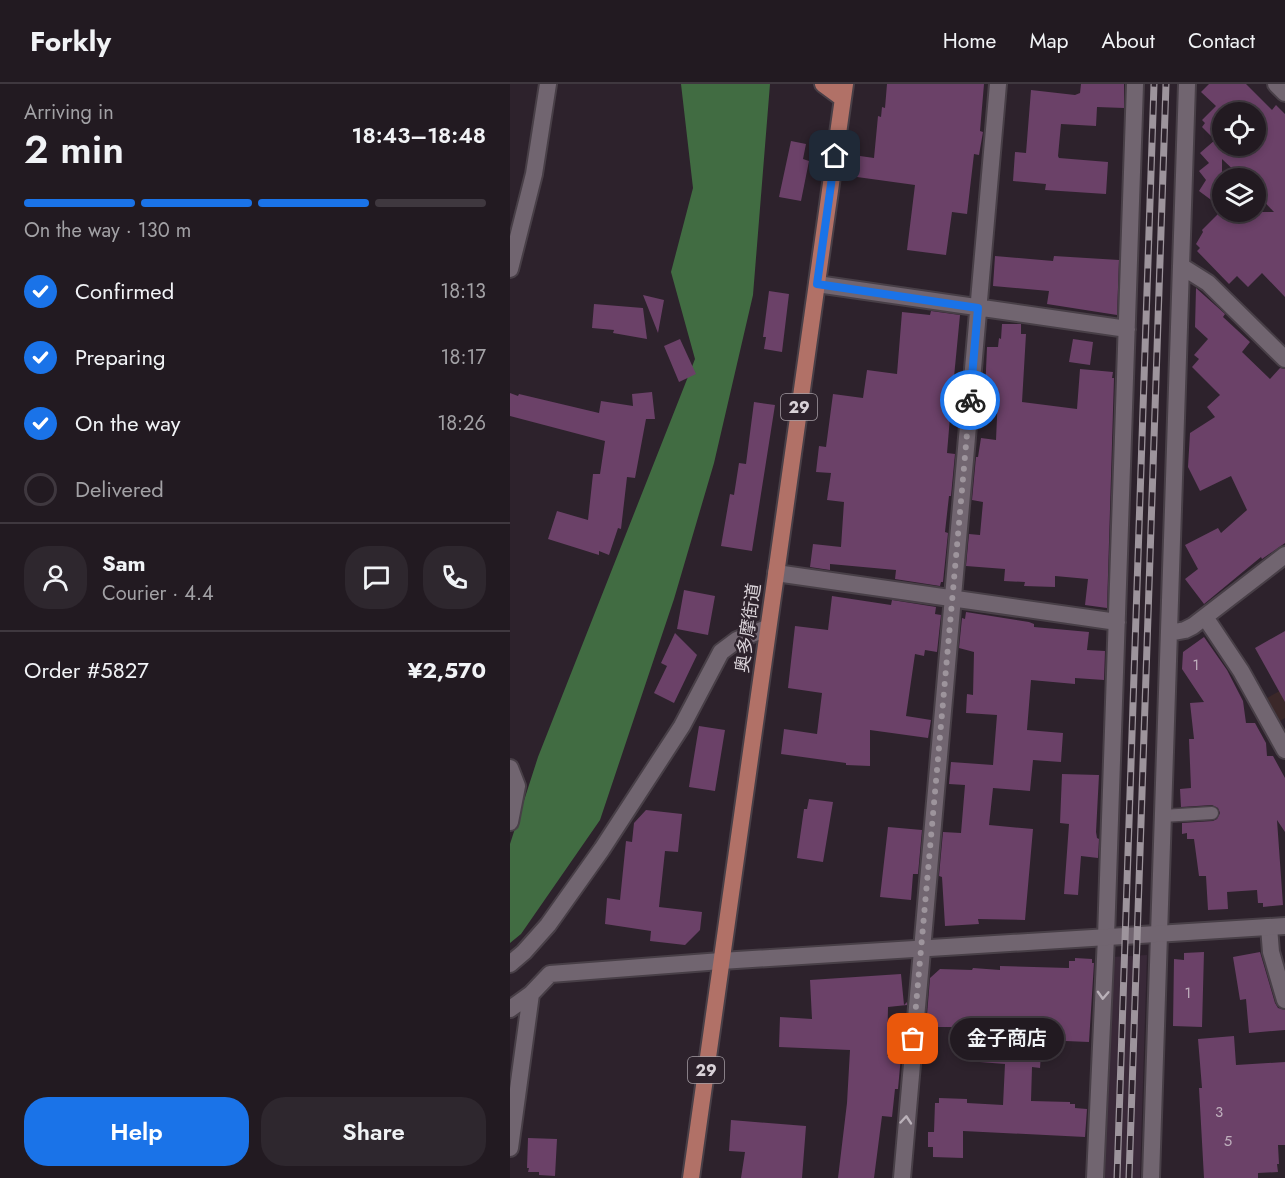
<!DOCTYPE html>
<html lang="en">
<head>
<meta charset="utf-8">
<style>
	:root { --surface:#221a21; --page:#2e272e; --text:#f1f3f6; --muted:#a2a1a5; --line:#3f383f; --accent:#1a73e8 }
	body { margin:0; font-family:Jost,"Noto Sans JP",sans-serif; background:var(--page); color:var(--text); height:100vh; display:flex; flex-direction:column; font-size:22px; white-space:nowrap }
	* { box-sizing:border-box; margin:0 }
	p { font-size:20px; color:var(--muted) }
	.icon { flex:none; width:33px; height:33px; fill:none; stroke:currentColor; stroke-width:2; stroke-linecap:round; stroke-linejoin:round }
	.map { position:relative; flex:1; overflow:hidden }
	.drawer { display:flex; flex-direction:column; background:var(--surface); width:510px }
	.drawer>* { flex:none }
	.controls { position:absolute; left:702px; top:18px; display:grid; gap:12px }
	.controls a { display:grid; place-items:center; width:54px; height:54px; border-radius:50%; background:var(--surface); box-shadow:0 3px 9px #0003,0 0 0 2px var(--line); font-size:30px }
	.pin { position:absolute; display:grid; place-items:center; width:51px; height:51px; color:#fff; margin:-26px; border-radius:12px; box-shadow:0 3px 9px #0006 }
	.courier { position:absolute; display:grid; place-items:center; width:60px; height:60px; margin:-30px; border:4px solid #1a73e8; border-radius:50%; background:#fff; color:#222; box-shadow:0 2px 8px #0007 }
	.bubble { position:absolute; height:42px; border-radius:21px; background:var(--surface); box-shadow:0 3px 9px #0003,0 0 0 2px var(--line); font-size:20px; font-weight:600; line-height:42px; text-align:center }
	.summary em { font-style:normal; font-weight:600 }
	.summary div { display:flex; flex-direction:column-reverse }
	.summary { display:flex; align-items:center; justify-content:space-between; height:102px; padding:0 24px }
	h1 { font-size:39px; font-weight:600; line-height:45px }
	.bar { display:grid; grid-template-columns:repeat(4,1fr); gap:9px 6px; align-content:center; height:72px; padding:0 24px }
	.bar i { height:8px; border-radius:4px; background:var(--line) }
	.bar .active { background:var(--accent) }
	.bar p { grid-column:span 4 }
	.line { display:flex; align-items:center; gap:15px; padding:0 24px; border-top:2px solid var(--line) }
	.line div { flex:1 }
	.round { display:grid; place-items:center; flex:none; width:63px; height:63px; border-radius:24px; background:var(--page) }
	ol { padding:0 24px; list-style:none }
	li { display:flex; align-items:center; gap:18px; height:66px }
	li p { margin-inline-start:auto }
	li .icon { padding:6px; border-radius:50%; background:var(--accent); color:#fff; stroke-width:4 }
	li:last-child { color:var(--muted) }
	li i { width:33px; height:33px; border:3px solid var(--line); border-radius:50% }
	.cta { display:flex; gap:12px; margin-top:auto; padding:12px 24px }
	.cta a { flex:1; height:69px; border-radius:24px; background:var(--accent); color:#fff; font-size:24px; font-weight:600; line-height:69px; text-align:center }
	.cta a+a { background:var(--page); color:var(--text) }
	header { display:flex; align-items:center; gap:36px; box-sizing:border-box; height:84px; padding:0 30px; background:var(--surface); border-bottom:2px solid var(--line) }
	header strong { font-size:28px }
	nav { display:flex; gap:33px; margin-inline-start:auto; font-size:21px }
	main { display:flex; flex:1; min-height:0 }
	.map>svg:first-child { display:block }
	.commercial { fill:#3b2829 }
	.built { fill:#392938 }
	.forest { fill:#416c42 }
	.building { fill:#6b4168; fill-rule:evenodd }
	.lines { fill:none; stroke-linecap:round; stroke-linejoin:round }
	.service-casing { stroke:#483f47; stroke-width:15 }
	.minor-casing { stroke:#483f47; stroke-width:20 }
	.tertiary-casing { stroke:#483f47; stroke-width:20 }
	.primary-casing { stroke:#483f47; stroke-width:20 }
	.service { stroke:#716570; stroke-width:12 }
	.minor { stroke:#716570; stroke-width:16 }
	.tertiary { stroke:#716570; stroke-width:16 }
	.primary { stroke:#b17167; stroke-width:16 }
	.rail-casing { stroke:#9d949c; stroke-width:7 }
	.rail { stroke:#2d222c; stroke-width:4.5; stroke-dasharray:14; stroke-linecap:butt }
	.oneway { stroke:#bab1b9 }
	.done { stroke:#9d949c; stroke-width:6; stroke-dasharray:0 10.8 }
	.route { stroke:#1a73e8; stroke-width:8 }
	.labels { text-anchor:middle; stroke-width:5; stroke-linejoin:round; paint-order:stroke }
	.number-label { font-size:15px; fill:#beaebc }
	.shield { fill:#2d222c; stroke:#a59da4; stroke-width:1.5 }
	.shield-label { font-size:16px; font-weight:bold; fill:#d9d2d8 }
	.street-label { font-size:18px; fill:#d9d2d8; stroke:#2d222c }
</style>
</head>
<body>
<header>
<strong>Forkly</strong>
<nav><a>Home</a><a>Map</a><a>About</a><a>Contact</a></nav>
</header>
<main>
<section class="drawer">
<div class="summary"><div><h1>2 min</h1><p>Arriving in</p></div><em>18:43–18:48</em></div>
<div class="bar"><i class="active"></i><i class="active"></i><i class="active"></i><i></i><p>On the way · 130 m</p></div>
<ol>
<li><svg class="icon" aria-label="check" viewBox="0 0 24 24"><path d="M5 12l5 5 9-10"/></svg>Confirmed<p>18:13</p></li>
<li><svg class="icon" aria-label="check" viewBox="0 0 24 24"><path d="M5 12l5 5 9-10"/></svg>Preparing<p>18:17</p></li>
<li><svg class="icon" aria-label="check" viewBox="0 0 24 24"><path d="M5 12l5 5 9-10"/></svg>On the way<p>18:26</p></li>
<li><i></i>Delivered</li>
</ol>
<div class="line" style="height:108px"><a class="round"><svg class="icon" aria-label="person" viewBox="0 0 24 24"><circle cx="12" cy="8" r="4"/><path d="M4 21q1-7 8-7t8 7"/></svg></a><div><b>Sam</b><p>Courier · 4.4</p></div><a class="round"><svg class="icon" aria-label="chat" viewBox="0 0 24 24"><path d="M4 5h16v11H9l-5 4z"/></svg></a><a class="round"><svg class="icon" aria-label="phone" viewBox="0 0 24 24"><path d="M5 4h4l2 5-3 2q2 4 5 5l2-3 5 2v4C11 20 4 13 5 4z"/></svg></a></div>
<div class="line" style="height:78px"><div>Order #5827</div><b>¥2,570</b></div>
<div class="cta"><a>Help</a><a>Share</a></div>
</section>
<div class="map">
<svg width="775" height="1094" viewBox="0 0 775 1094">
	<rect width="100%" height="100%" fill="#2d222c"/>
	<path class="commercial" d="M775 604V634L770 637 757 614Z"/>
	<path class="built" d="M637 871 630 1094H592L602 873Z"/>
	<path class="forest" d="M171 0H260L243 211 204 379 164 515 90 736 11 850 0 859V760L28 673 185 275 161 188 183 104Z"/>
	<path class="building" d="M377 0H474L470 47 473 48 469 71 464 70 457 130 442 128 436 171 397 166 405 101 347 93 350 72 364 74 368 32 371 33 372 23 375 24Z
		M571 0H614V24L587 23 586 42 551 40 548 72 549 74 598 78 596 110 535 106 536 100 503 97 505 68 516 69 521 6 565 11 570 9Z
		M699 0H736L762 26 766 21 775 30V213L752 189 738 203 727 192 719 200 687 167 690 164 686 160 693 148 692 146 710 128H764L746 109V94H732L712 75V124L689 107 696 96 689 87 699 79 690 69 705 56 692 43 695 39 692 36 706 22 691 8ZM712 28H746V62H712Z
		M281 57 296 60 293 75 299 77 291 117 269 113Z
		M485 172 543 177 544 172 609 176 607 231 537 220 539 207 483 202Z
		M686 204 715 230 713 233 740 258 732 268 760 295 770 284 775 285V459L752 475 751 473 694 520 675 495 688 485 675 461 708 444 711 449 737 426 721 392 690 407 678 383 680 349 705 333 697 323 710 311 682 283 689 275 684 271 698 255 685 243Z
		M259 207 279 210 272 268 254 265 256 253H253Z
		M133 211 154 216 148 249Z
		M84 220 133 224 137 255 103 249 104 246 82 244Z
		M421 227 450 231 444 293 451 294 449 310 442 309 437 369 445 370 441 412H439L435 448 438 449 433 498H431L430 502 385 495 386 486 320 480V486L300 483 303 460 331 463 334 418 317 416 321 389 306 388 309 362 316 363 323 310 353 314 357 286 387 290 392 228 420 231Z
		M492 240H511V250H516L512 318 567 325 570 285 603 288 602 294H604L597 524 575 521 578 495 545 492V503L514 502 515 498 494 497 495 485 456 482 459 450 470 451 473 418 462 416 466 373H468L471 354 486 356 488 310 475 309 477 263H488L489 254 491 255Z
		M170 255 186 290 169 298 154 262Z
		M563 255 583 258 580 281 559 278Z
		M142 308 145 335H136L125 394 117 393 111 445 108 444 99 471 89 467V471L38 455 47 427 78 436 83 390H90L95 357 0 332V309L8 312 9 310 89 329 91 317 123 322 122 310Z
		M244 318 265 321 242 467 211 462 220 410 224 411 229 379 236 380Z
		M174 506 205 512 198 551 167 545Z
		M322 512 381 521 382 516 426 523 425 530 431 531 427 568 415 566 414 572 405 570 396 632 421 636 418 654 360 646V682L336 681V679L271 670 274 645 307 650 312 609 278 604 285 542 318 546Z
		M456 528 519 538 524 540V543L579 548 577 566 595 567 594 596 565 594V600L521 596 517 646 553 649 551 678 523 676 520 707 483 704 479 741 523 745 515 836 468 835 469 840 435 842 432 793 429 792 433 748 451 749 455 701 439 700 441 678 483 681 487 631 456 629 457 610 463 611 464 568 449 564 452 534 455 535Z
		M775 547V618L745 564Z
		M165 549 187 571 164 619 144 609 157 582 151 579Z
		M694 553 717 586 733 617 736 639H745L756 659 757 672H763L775 694V748L767 736 773 821 753 823V819H748L747 806 717 808 718 825 698 826 696 792H689L684 755H677V749L672 750V739L703 737 707 735 710 729 708 724 702 721 671 723 670 705 681 704 679 655H684L680 619 694 618 672 585 673 568Z
		M189 642 215 646 205 707 179 703Z
		M552 690 589 691 586 748 587 754 589 755 588 774 571 772 568 811 554 810 559 740 550 739Z
		M299 715 323 718 313 778 287 774 294 725H297Z
		M136 726 172 730 168 768 155 767 149 823 192 828 190 846 175 861 140 857 141 847 95 840 97 814 110 816 116 757 122 758 124 739Z
		M378 743 412 746 408 790H403L401 816 370 813Z
		M694 868 692 943 663 942 664 875 674 876V869Z
		M750 868 765 919 768 924 775 926V946L739 949 736 915 730 916 723 873Z
		M565 874 582 875V879H584L579 958 532 956 530 984 522 983 521 1017 560 1018V1020H565V1024L577 1025 575 1053 453 1047V1074L423 1073V1063H418V1048H424L425 1019H429V1014L457 1015V1019L493 1021 495 980 457 977 459 945H454V943H416L420 894 430 885 462 886 463 884 490 886V882L559 884V877H565Z
		M391 890 394 921 397 918V921L378 923 377 972H391L388 1005H385L382 1033 372 1032 364 1094H328L337 1019 340 966 269 963 270 933 302 935 300 896Z
		M724 952 726 981 775 978V1061H768L769 1080H767L768 1088 748 1089V1094H694L689 1004H692L688 955Z
		M221 1036 296 1042 292 1094H231L235 1068 219 1067Z
		M18 1054 47 1055 45 1092 29 1091V1088H18L19 1084H17Z"/>
	<g class="lines">
		<g class="service-casing">
			<path id="service" d="M652 732 702 729"/>
		</g>
		<g class="minor-casing">
			<path id="minor" d="M766 0 775 9
				M671 182 698 199 775 275
				M0 185 24 90 38 0
				M307 200 617 245
				M266 489 607 538
				M695 533 731 587 775 666
				M659 549 675 546 683 542 775 471
				M0 684 7 702 0 738
				M759 843 761 868 775 916
				M0 880 14 868 38 841 92 765 172 642 211 568 227 556 257 544
				M0 925 21 910 40 890 211 877
				M0 1064 21 910
				M392 1094 488 0
				M585 1094 596 853 625 0
				M641 1094 677 0"/>
		</g>
		<g class="tertiary-casing">
			<path id="tertiary" d="M211 877 775 842"/>
		</g>
		<g class="primary-casing">
			<path id="primary" d="M313 0 332 14
				M181 1094 335 0"/>
		</g>
		<use href="#service" class="service"/>
		<use href="#minor" class="minor"/>
		<use href="#tertiary" class="tertiary"/>
		<use href="#primary" class="primary"/>
		<g class="rail-casing">
			<path id="rail" d="M607 1094 644 0
				M619 1094 656 0"/>
		</g>
		<use href="#rail" class="rail"/>
	</g>
	<defs><path id="oneway-chevron" d="M-2-3.5L2.5 0L-2 3.5" fill="none" stroke-width="1.6" stroke-linecap="round" stroke-linejoin="round" transform="scale(1.5)"/></defs>
	<g class="oneway">
		<use href="#oneway-chevron" transform="translate(593 911) rotate(93)"/>
		<use href="#oneway-chevron" transform="translate(396 1036) rotate(-85)"/>
	</g>
	<g class="lines">
		<path class="done" d="M403 955 460 316"/>
		<path class="route" d="M325 72 307 200 468 224 460 316"/>
	</g>
	<g class="labels">
		<g class="number-label">
			<text x="686" y="586">1</text>
			<text x="678" y="914">1</text>
			<text x="709" y="1033">3</text>
			<text x="718" y="1062">5</text>
		</g>
		<g class="shield">
			<rect x="271" y="310" width="36" height="26" rx="4.5"/>
			<rect x="178" y="973" width="36" height="26" rx="4.5"/>
		</g>
		<g class="shield-label">
			<text x="289" y="329">29</text>
			<text x="196" y="992">29</text>
		</g>
		<g class="street-label">
			<text transform="translate(238 544) rotate(-82)" y="6">奥多摩街道</text>
		</g>
	</g>
</svg>
<div class="controls">
<a><svg class="icon" aria-label="locate" viewBox="0 0 24 24"><circle cx="12" cy="12" r="6"/><path d="M12 2v4M12 18v4M2 12h4M18 12h4"/></svg></a>
<a><svg class="icon" aria-label="layers" viewBox="0 0 24 24"><path d="M12 4l9 5-9 5-9-5zM3 14l9 5 9-5"/></svg></a>
</div>
<div class="pin" style="left:403px;top:955px;background:#ea580c"><svg class="icon" aria-label="bag" viewBox="0 0 24 24"><path d="M5 8h14l-1 12H6zM9 8a3 3 0 0 1 6 0"/></svg></div>
<div class="pin" style="left:325px;top:72px;background:#1f2937"><svg class="icon" aria-label="home" viewBox="0 0 24 24"><path d="M3 11l9-7 9 7M6 9v11h12V9"/></svg></div>
<div class="courier" style="left:460px;top:316px"><svg class="icon" aria-label="bike" viewBox="0 0 24 24"><circle cx="6" cy="16" r="4"/><circle cx="18" cy="16" r="4"/><path d="M6 16l4-8h5l3 8M10 8l3 8H6M13 5h3"/></svg></div>
<div class="bubble" style="left:440px;top:934px;width:114px">金子商店</div>
</div>
</main>
</body>
</html>
